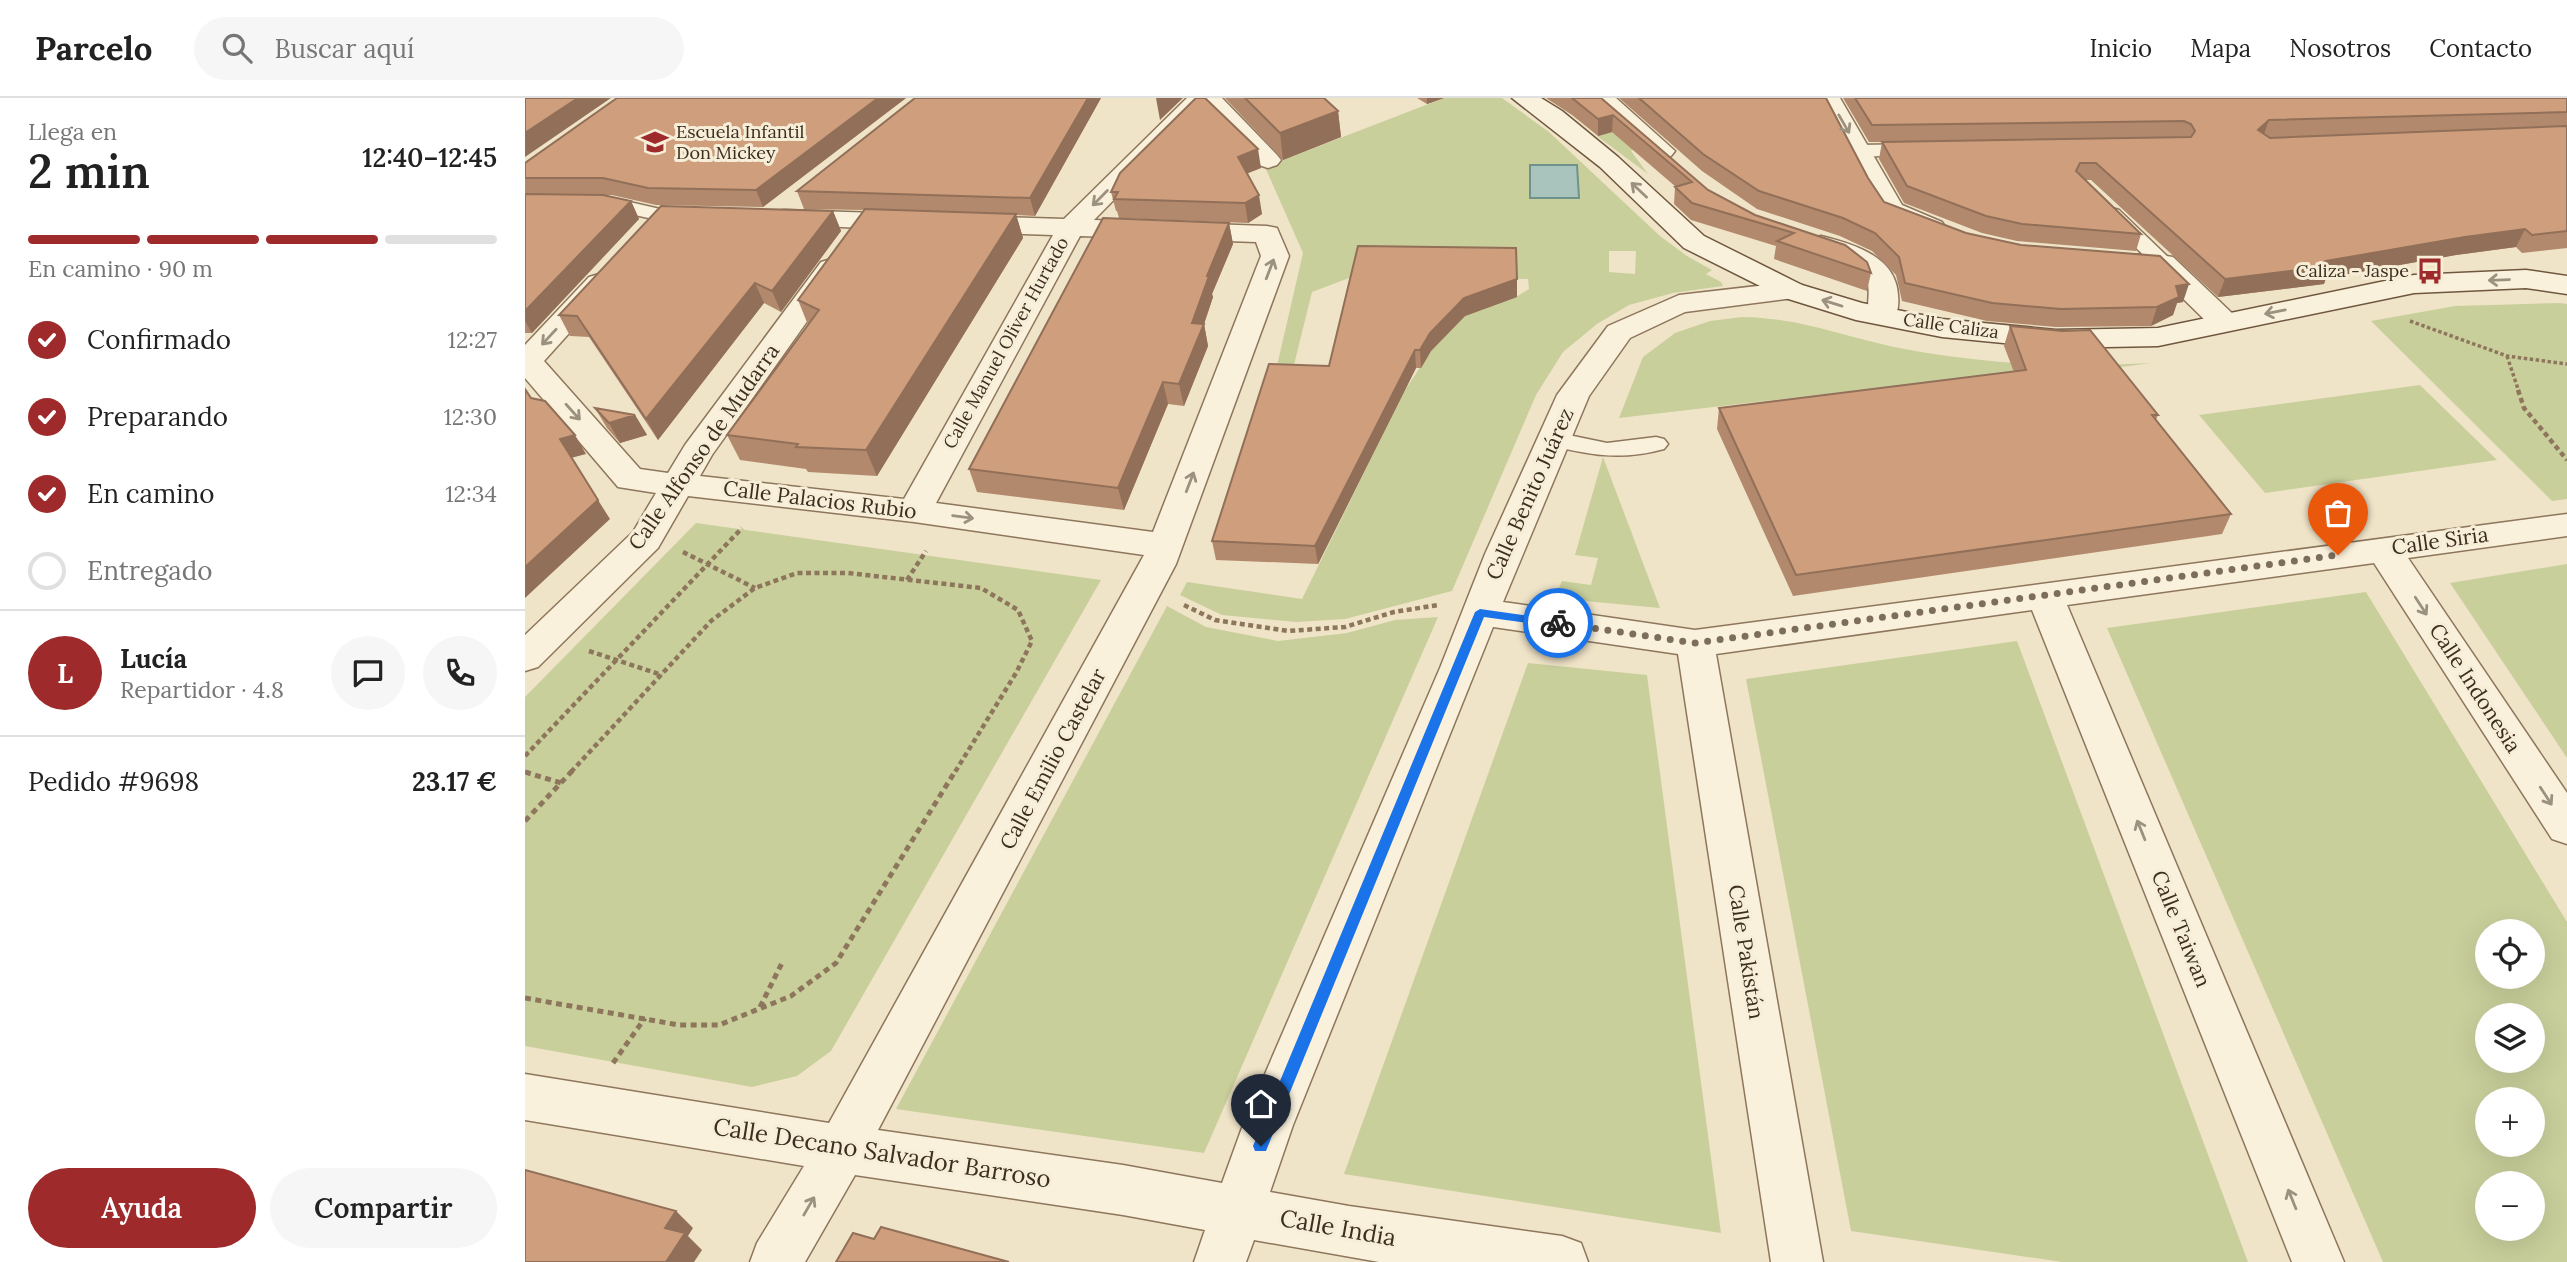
<!DOCTYPE html>
<html lang="es">
<head>
<meta charset="utf-8">
<style>
	:root { --surface:#fff; --page:#f6f6f6; --text:#222; --muted:#767676; --line:#e0e0e0; --accent:#9e2a2b }
	body { margin:0; font-family:Lora,serif; background:var(--page); color:var(--text); height:100vh; display:flex; flex-direction:column; font-size:26px; white-space:nowrap }
	* { box-sizing:border-box; margin:0 }
	p { font-size:23px; color:var(--muted) }
	.icon { flex:none; width:38px; height:38px; fill:none; stroke:currentColor; stroke-width:2; stroke-linecap:round; stroke-linejoin:round }
	.map { position:relative; flex:1; overflow:hidden }
	.details { display:flex; flex-direction:column; background:var(--surface); width:525px }
	.details>* { flex:none }
	.tools { position:absolute; left:1950px; top:821px; display:grid; gap:14px }
	.tools a { display:grid; place-items:center; width:70px; height:70px; border-radius:50%; background:var(--surface); box-shadow:0 7px 28px #0002; font-size:35px }
	.pin { position:absolute; display:grid; place-items:center; width:60px; height:60px; color:#fff; margin:-72px -30px; border-radius:50% 50% 50% 0; rotate:-45deg; box-shadow:0 0 7px #0007 }
	.pin .icon { rotate:45deg }
	.courier { position:absolute; display:grid; place-items:center; width:70px; height:70px; margin:-35px; border:5px solid #1a73e8; border-radius:50%; background:#fff; color:#222; box-shadow:0 2px 9px #0007 }
	.head em { font-style:normal; font-weight:600 }
	.head div { display:flex; flex-direction:column-reverse }
	.head { display:flex; align-items:center; justify-content:space-between; height:119px; padding:0 28px }
	h1 { font-size:46px; font-weight:600; line-height:52px }
	.bar { display:grid; grid-template-columns:repeat(4,1fr); gap:10px 7px; align-content:center; height:84px; padding:0 28px }
	.bar i { height:9px; border-radius:5px; background:var(--line) }
	.bar .on { background:var(--accent) }
	.bar p { grid-column:span 4 }
	.line { display:flex; align-items:center; gap:18px; padding:0 28px; border-top:2px solid var(--line) }
	.line div { flex:1 }
	.round { display:grid; place-items:center; flex:none; width:74px; height:74px; border-radius:37px; background:var(--page) }
	ol { padding:0 28px; list-style:none }
	li { display:flex; align-items:center; gap:21px; height:77px }
	li p { margin-inline-start:auto }
	li .icon { padding:7px; border-radius:50%; background:var(--accent); color:#fff; stroke-width:4 }
	li:last-child { color:var(--muted) }
	li i { width:38px; height:38px; border:4px solid var(--line); border-radius:50% }
	.button { display:flex; gap:14px; margin-top:auto; padding:14px 28px }
	.button a { flex:1; height:80px; border-radius:42px; background:var(--accent); color:#fff; font-size:28px; font-weight:600; line-height:80px; text-align:center }
	.button a+a { background:var(--page); color:var(--text) }
	header { display:flex; align-items:center; gap:42px; box-sizing:border-box; height:98px; padding:0 35px; background:var(--surface); border-bottom:2px solid var(--line) }
	header strong { font-size:33px }
	nav { display:flex; gap:38px; margin-inline-start:auto; font-size:24px }
	.search { width:490px; height:63px; background:var(--page); display:flex; align-items:center; gap:18px; box-sizing:border-box; padding:0 24px; border-radius:38px; color:var(--muted); font-size:26px }
	main { display:flex; flex:1; min-height:0 }
	.map>svg:first-child { display:block }
	.green { fill:#c9cf9b; fill-rule:evenodd }
	.water { fill:#a9c4bc; stroke:#6f938a; stroke-width:2 }
	.lines { fill:none; stroke-linecap:round; stroke-linejoin:round }
	.lane-casing { stroke:#8d765c; stroke-width:3 }
	.street-casing { stroke:#8d765c; stroke-width:3 }
	.secondary-casing { stroke:#6f573f; stroke-width:3 }
	.path-far2 { stroke:#8d765c; stroke-width:3.5; stroke-dasharray:3.5 2.5; stroke-linecap:butt }
	.path-far1 { stroke:#8d765c; stroke-width:4.5; stroke-dasharray:5 3.5; stroke-linecap:butt }
	.path { stroke:#8d765c; stroke-width:5; stroke-dasharray:6 4.5; stroke-linecap:butt }
	.lane { fill:#faf1dc; fill-rule:evenodd }
	.street { fill:#faf1dc; fill-rule:evenodd }
	.secondary { fill:#faf1dc; fill-rule:evenodd }
	.wall { fill:#b2896c }
	.shaded-wall { fill:#916f58 }
	.building { fill:#cf9f7d; stroke:#916f58; stroke-width:2 }
	.oneway { stroke:#9c907e }
	.route { fill:#1a73e8 }
	.done { stroke:#7c6e5b; stroke-width:7; stroke-dasharray:0 12.6 }
	.labels { text-anchor:middle; stroke-width:6; stroke-linejoin:round; paint-order:stroke }
	.far-poi-label { font-size:18px; fill:#3d2e20; stroke:#f7eed8; text-anchor:start }
	.far-street-label { font-size:18px; fill:#3d2e20; stroke:#f7eed8 }
	.street-label { font-size:21px; fill:#3d2e20; stroke:#f7eed8 }
	.near-street-label { font-size:24px; fill:#3d2e20; stroke:#f7eed8 }
</style>
</head>
<body>
<header>
<strong>Parcelo</strong>
<div class="search"><svg class="icon" aria-label="search" viewBox="0 0 24 24"><circle cx="10" cy="10" r="6"/><path d="M15 15l6 6"/></svg>Buscar aquí</div>
<nav><a>Inicio</a><a>Mapa</a><a>Nosotros</a><a>Contacto</a></nav>
</header>
<main>
<section class="details">
<div class="head"><div><h1>2 min</h1><p>Llega en</p></div><em>12:40–12:45</em></div>
<div class="bar"><i class="on"></i><i class="on"></i><i class="on"></i><i></i><p>En camino · 90 m</p></div>
<ol>
<li><svg class="icon" aria-label="check" viewBox="0 0 24 24"><path d="M5 12l5 5 9-10"/></svg>Confirmado<p>12:27</p></li>
<li><svg class="icon" aria-label="check" viewBox="0 0 24 24"><path d="M5 12l5 5 9-10"/></svg>Preparando<p>12:30</p></li>
<li><svg class="icon" aria-label="check" viewBox="0 0 24 24"><path d="M5 12l5 5 9-10"/></svg>En camino<p>12:34</p></li>
<li><i></i>Entregado</li>
</ol>
<div class="line" style="height:126px"><b class="round" style="background:var(--accent);color:#fff">L</b><div><b>Lucía</b><p>Repartidor · 4.8</p></div><a class="round"><svg class="icon" aria-label="chat" viewBox="0 0 24 24"><path d="M4 5h16v11H9l-5 4z"/></svg></a><a class="round"><svg class="icon" aria-label="phone" viewBox="0 0 24 24"><path d="M5 4h4l2 5-3 2q2 4 5 5l2-3 5 2v4C11 20 4 13 5 4z"/></svg></a></div>
<div class="line" style="height:91px"><div>Pedido #9698</div><b>23.17 €</b></div>
<div class="button"><a>Ayuda</a><a>Compartir</a></div>
</section>
<div class="map">
<svg width="2042" height="1164" viewBox="0 0 2042 1164">
	<rect width="100%" height="100%" fill="#f0e4c8"/>
	<path class="green" d="M919 0H977L1024 34 1135 138 1162 158 1187 172 1181 176 1196 184 1198 188 1148 195 1104 207 1072 226 1038 254 1011 297 927 493 820 521 771 524 697 517 655 497 662 484 777 501 878 295 906 253 942 215 991 199 1004 191 1003 181 832 177 787 194 768 271 751 272 778 155 740 69ZM1084 153H1111L1110 176 1084 174Z
		M1093 32 1113 50 1106 53 1123 76 1072 38Z
		M2035 205 2042 206V401L2027 403 1846 223 1930 208Z
		M1217 219C1274 220 1314 237 1369 249 1454 266 1539 270 1626 265L1361 300 1353 290 1094 320 1118 259 1150 235 1185 223Z
		M1895 287 1972 362 1740 395 1674 317Z
		M1078 359 1135 510 1038 501 1032 494 1037 483 1066 487 1073 460 1050 457Z
		M171 425 576 482 306 953 272 978 227 989 0 948V599Z
		M2042 466V660L1925 485Z
		M1841 494 2042 824V1164H1858L1582 530ZM1962 833H2007V878H1962ZM1962 917H2007V962H1962ZM1962 1001H2007V1046H1962ZM1962 1085H2007V1130H1962Z
		M642 508 681 529 753 543 822 535 870 522 913 519 679 1055 371 1011Z
		M1492 543 1723 1164H1537L1326 1133 1221 581Z
		M1003 565 1122 577 1196 1135 819 1076Z"/>
	<path class="water" d="M1005 67H1052L1054 100H1005Z"/>
	<g class="lines">
		<g class="lane-casing">
			<path id="lane" d="M1394 46 1403 52 1401 56 1334 59 1325 53 1334 47Z
				M0 99 87 100 144 113 147 117 144 121 137 123 87 112 0 111Z
				M1587 110 1594 112 1645 161 1648 165 1645 169H1631L1580 120 1577 116 1580 112Z
				M1029 334 1082 345 1131 339 1139 341 1143 346 1139 351C1096 363 1063 357 1021 346L1017 341 1021 336Z"/>
		</g>
		<g class="street-casing">
			<path id="street" d="M662 0H697L752 57 756 62 752 67 743 70 734 67 679 10 569 122 742 128 752 130 764 158 651 466 353 1032 598 1067 697 1085 718 1027 915 570 960 456 1032 297 1083 228 1154 197 1267 184 1277 187 1282 193 1277 199 1160 214 1105 240 1064 298 978 504 1170 532 2042 416V438L1883 460 2042 695V746L2027 741 1849 465 1542 507 1819 1164H1767L1507 512 1191 556 1298 1164H1246L1153 556 968 529 768 1027 745 1094 824 1108 1037 1138 1056 1145 1063 1164H854L729 1142 721 1164H669L680 1132 598 1117 330 1077 280 1164H225L232 1145 279 1068 0 1022V976L304 1025 619 457 389 424 163 398 133 450 13 569 0 573V537L108 434 131 395 93 389 0 280V247L64 179 74 176 84 179 88 185 84 191 19 263 115 371 143 375 160 347 296 164 306 161 316 164 320 170 187 357 175 378 379 401 528 137 441 134 431 132 427 126 431 120 441 118 539 121ZM555 138 731 144 736 158 628 434 411 405Z
				M1064 0H1091L1150 53 1146 58 1137 61 1128 58Z
				M1291 0H1315L1377 107 1417 124 1421 130 1417 136C1403 139 1367 128 1357 118 1336 98 1306 28 1291 0Z
				M259 112 384 116 394 118 398 124 394 130 384 132 249 126 245 120 249 114Z
				M1296 138C1328 146 1371 158 1373 197 1374 206 1373 216 1367 223L1357 226 1347 223C1337 209 1351 189 1337 175 1322 161 1293 162 1282 146L1286 140Z
				M1621 155 1648 159 1710 218 1714 224 1710 230 1699 233 1688 230 1629 172 1611 169 1607 163 1611 157Z"/>
		</g>
		<g class="secondary-casing">
			<path id="secondary" d="M987 0H1016L1037 13 1093 59 1179 138 1277 187 1337 205 1417 221 1531 232 1633 230 1889 177 2001 172 2042 178V196L2001 190 1889 195 1633 248 1531 250 1417 239 1331 222 1257 199 1159 150 1075 69Z"/>
		</g>
		<path class="path-far2" d="M1885 223 1982 258 2042 266
			M1982 258 1994 294"/>
		<path class="path-far1" d="M1993 292 1999 310 2042 362
			M158 454 230 490
			M382 482 401 453
			M659 507 690 522 763 533 820 529 869 514 913 507
			M64 553 137 577
			M0 658 217 430
			M46 674 186 523 230 490 272 475H323L456 490 493 512 507 543 491 575 430 674"/>
		<path class="path" d="M0 674 36 685
			M0 723 48 672
			M0 900 154 927H194L266 898 311 865 431 672
			M235 909 258 863
			M88 965 120 920"/>
		<use href="#lane" class="lane"/>
		<use href="#street" class="street"/>
		<use href="#secondary" class="secondary"/>
	</g>
	<path class="wall" d="M92 0H381L238 109 131 107 87 97H80L106 103 114 121 7 235H0V65Z
		M390 0H576L510 118 491 117 498 140 352 378 283 374 281 371 215 362 202 337 283 227 273 202 339 112 279 111 272 93Z
		M700 0H799L813 13 816 39 758 62Z
		M892 0H919L902 6Z
		M1021 0H1076L1183 92 1230 117 1320 147 1346 175 1342 193 1249 161 1251 148 1166 122 1149 106 1150 89H1151L1087 34 1073 38 1047 17Z
		M1094 0H1301L1343 80 1359 104 1441 135 1658 204 1652 205 1648 217 1626 228 1531 229 1462 223 1377 203 1371 177 1347 153 1315 138 1232 111 1177 73Z
		M1318 0H2042V150L1997 155 1991 149 1931 157 1801 180 1799 186 1693 199 1566 82H1560L1616 136 1611 153 1492 143 1457 135 1379 105 1354 61 1357 44H1375H1344Z
		M736 70 722 75 737 116 723 125 594 120 592 113H591L586 94Z
		M308 113 316 133 256 214 239 205 133 342 64 239 45 238 34 217Z
		M704 125 708 146 687 196 688 199 679 226 683 248 659 308 643 306 599 412 452 394 444 371Z
		M833 148 992 199 940 218 906 253 896 270H891L793 466 691 462 687 443 804 268Z
		M1485 228 1633 317 1631 322 1706 416 1697 436 1268 498 1192 331 1194 310 1489 274 1479 248Z
		M70 310 110 317 122 337 95 345 82 330Z"/>
	<path class="shaded-wall" d="M53 0H86L0 59V35Z
		M353 0H381L238 109 231 92Z
		M563 0H576L510 118 505 100Z
		M631 0H658L635 22Z
		M902 0H919L902 6Z
		M813 13 816 39 758 62 755 35Z
		M1088 17 1087 34 1073 38V21Z
		M1744 22 1738 39 1733 32Z
		M733 51 736 70 716 78 713 59Z
		M734 97 737 116 723 125 720 105Z
		M106 103 114 121 7 235 0 223V213Z
		M308 113 316 133 256 214 247 193Z
		M491 116 498 140 352 378 341 352Z
		M704 125 708 146 687 196 688 199 679 226 683 248 659 308 654 286 667 225 682 178Z
		M2000 131 1991 149 1931 157 1801 180 1799 186 1693 199 1700 181 1940 139Z
		M992 181V199L940 218 906 253 896 270 895 252 905 235 939 200Z
		M230 185 239 205 133 342 121 321Z
		M1664 186 1658 204 1652 205 1648 217 1626 228 1632 209 1651 188Z
		M890 252 891 270 793 466 790 448Z
		M638 284 643 306 599 412 593 390Z
		M110 317 122 337 95 345 84 325Z
		M50 337 61 356 46 360 35 341Z
		M73 402 85 421 0 500V469Z
		M151 1113 168 1130 163 1138 177 1152 169 1164H141L140 1130Z"/>
	<path class="building" d="M0 0H53L0 35Z
		M92 0H353L231 92 123 90 78 80H0V65Z
		M390 0H563L505 100 272 93Z
		M671 0H680L733 51 713 59 734 97 720 105 589 101 593 94H586L595 75Z
		M720 0H799L813 13 755 35Z
		M1047 0H1076L1183 92 1230 117 1320 147 1342 164 1346 175 1252 143 1269 135 1167 105 1150 89 1167 84 1088 17 1073 21Z
		M1114 0H1301L1343 80 1359 104 1441 135 1496 147 1635 158 1664 186 1651 188 1654 199 1632 209 1536 211 1467 205 1380 185 1374 159 1350 135 1318 120 1234 93 1178 56Z
		M1330 0H2042V14L1744 22 1733 32 1745 40 2042 28V133L2007 137 2000 131 1940 139 1801 163 1806 168 1700 181 1571 65H1555L1551 73 1616 136 1497 126 1461 118 1382 88 1357 44 1666 39 1670 33 1666 26 1659 23 1347 27Z
		M0 96 78 97 106 103 0 213Z
		M136 108 308 113 247 193 230 185 121 321 52 218 34 217Z
		M340 111 491 116 341 352 271 349 273 346 202 337 294 212 273 202Z
		M578 120 704 125 682 178H684L667 225 679 226 654 286 638 284 593 390 444 371Z
		M833 148 991 150 992 181 939 200 905 235 895 252H890L790 448 687 443 744 266 804 268Z
		M1485 228 1537 233 1565 232 1633 317H1627L1706 416 1271 477 1194 310 1501 272Z
		M0 291 6 300 20 303 50 337 35 341 73 402 0 469Z
		M70 310 110 317 84 325Z
		M0 1072 151 1113 140 1130 160 1135 141 1164H0Z
		M356 1129 484 1164H311L328 1135 349 1141Z"/>
	<defs><path id="oneway-shaft" d="M-6 0H5M1.5-3L5.5 0L1.5 3" fill="none" stroke-width="1.6" stroke-linecap="round" stroke-linejoin="round" transform="scale(1.75)"/></defs>
	<g class="oneway">
		<use href="#oneway-shaft" transform="translate(1319 26) rotate(60)"/>
		<use href="#oneway-shaft" transform="translate(1114 92) rotate(-137)"/>
		<use href="#oneway-shaft" transform="translate(575 100) rotate(135)"/>
		<use href="#oneway-shaft" transform="translate(745 171) rotate(-69)"/>
		<use href="#oneway-shaft" transform="translate(1974 182) rotate(178)"/>
		<use href="#oneway-shaft" transform="translate(1307 205) rotate(-163)"/>
		<use href="#oneway-shaft" transform="translate(1750 214) rotate(169)"/>
		<use href="#oneway-shaft" transform="translate(24 239) rotate(133)"/>
		<use href="#oneway-shaft" transform="translate(48 314) rotate(48)"/>
		<use href="#oneway-shaft" transform="translate(665 384) rotate(-69)"/>
		<use href="#oneway-shaft" transform="translate(438 419) rotate(8)"/>
		<use href="#oneway-shaft" transform="translate(1896 508) rotate(57)"/>
		<use href="#oneway-shaft" transform="translate(2021 698) rotate(57)"/>
		<use href="#oneway-shaft" transform="translate(1616 732) rotate(-112)"/>
		<use href="#oneway-shaft" transform="translate(1767 1101) rotate(-112)"/>
		<use href="#oneway-shaft" transform="translate(284 1108) rotate(-60)"/>
	</g>
	<path class="route" d="M955 511 1033 522 1039 525 1033 529 959 519 743 1048 741 1053H730L728 1048 950 514Z"/>
	<g class="lines">
		<path class="done" d="M1033 525 1170 545 1813 457"/>
	</g>
	<defs>
		<g id="school-bare" transform="scale(2.1)"><path d="M0-5L7-2L0 1L-7-2ZM-4 1L0 2.5L4 1V4Q0 6-4 4Z" fill="#9e2a2b" stroke="#f7eed8" stroke-width="2.5" paint-order="stroke"/></g>
		<g id="bus-bare" transform="scale(2.1)"><path d="M-5-6H5V4H4V6H2V4H-2V6H-4V4H-5ZM-3.5-4V0h7V-4ZM-3.5 1.2v1.5H-2V1.2ZM2 1.2v1.5H3.5V1.2Z" fill="#9e2a2b" stroke="#f7eed8" stroke-width="2.5" paint-order="stroke"/></g>
	</defs>
	<g fill-rule="evenodd">
		<use href="#school-bare" x="130" y="44"/>
		<use href="#bus-bare" x="1905" y="173"/>
	</g>
	<g class="labels">
		<g class="far-poi-label">
			<text x="151" y="40">Escuela Infantil<tspan x="151" dy="21">Don Mickey</tspan></text>
			<text x="1884" y="179" text-anchor="end">Caliza - Jaspe</text>
		</g>
		<g class="far-street-label">
			<text transform="translate(1426 228) rotate(8)" y="6">Calle Caliza</text>
			<text transform="translate(481 245) rotate(-61)" y="6">Calle Manuel Oliver Hurtado</text>
		</g>
		<g class="street-label">
			<text transform="translate(179 349) rotate(-55)" y="7">Calle Alfonso de Mudarra</text>
			<text transform="translate(1005 396) rotate(-66)" y="7">Calle Benito Juárez</text>
			<text transform="translate(295 402) rotate(7)" y="7">Calle Palacios Rubio</text>
			<text transform="translate(1915 443) rotate(-8)" y="7">Calle Siria</text>
			<text transform="translate(1950 590) rotate(57)" y="7">Calle Indonesia</text>
			<text transform="translate(528 661) rotate(-62)" y="7">Calle Emilio Castelar</text>
			<text transform="translate(1656 831) rotate(68)" y="7">Calle Taiwan</text>
			<text transform="translate(1221 854) rotate(81)" y="7">Calle Pakistán</text>
		</g>
		<g class="near-street-label">
			<text transform="translate(357 1055) rotate(9)" y="8">Calle Decano Salvador Barroso</text>
			<text transform="translate(813 1130) rotate(10)" y="8">Calle India</text>
		</g>
	</g>
</svg>
<div class="tools">
<a><svg class="icon" aria-label="locate" viewBox="0 0 24 24"><circle cx="12" cy="12" r="6"/><path d="M12 2v4M12 18v4M2 12h4M18 12h4"/></svg></a>
<a><svg class="icon" aria-label="layers" viewBox="0 0 24 24"><path d="M12 4l9 5-9 5-9-5zM3 14l9 5 9-5"/></svg></a>
<a>+</a>
<a>−</a>
</div>
<div class="pin" style="left:1813px;top:457px;background:#ea580c"><svg class="icon" aria-label="bag" viewBox="0 0 24 24"><path d="M5 8h14l-1 12H6zM9 8a3 3 0 0 1 6 0"/></svg></div>
<div class="pin" style="left:736px;top:1048px;background:#1f2937"><svg class="icon" aria-label="home" viewBox="0 0 24 24"><path d="M3 11l9-7 9 7M6 9v11h12V9"/></svg></div>
<div class="courier" style="left:1033px;top:525px"><svg class="icon" aria-label="bike" viewBox="0 0 24 24"><circle cx="6" cy="16" r="4"/><circle cx="18" cy="16" r="4"/><path d="M6 16l4-8h5l3 8M10 8l3 8H6M13 5h3"/></svg></div>
</div>
</main>
</body>
</html>
